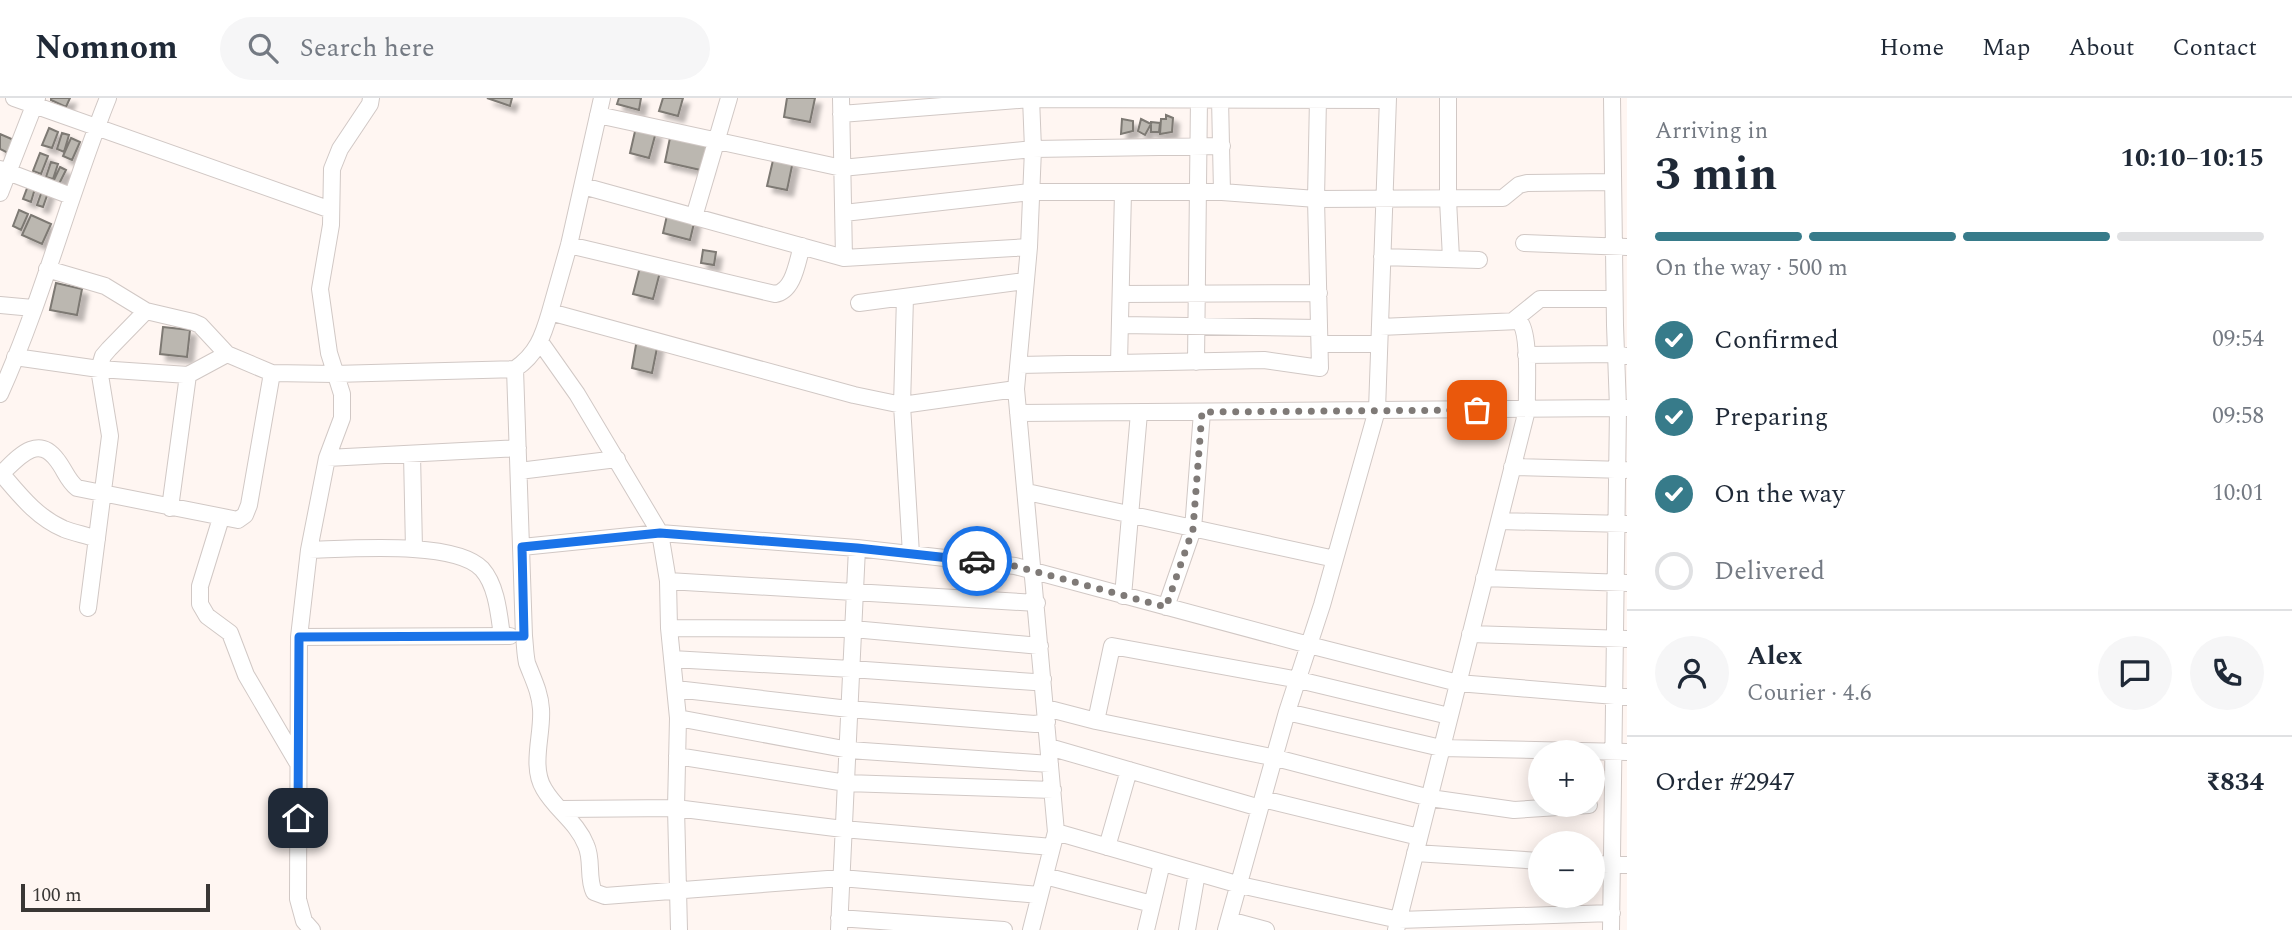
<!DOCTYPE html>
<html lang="en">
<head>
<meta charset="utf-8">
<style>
	:root { --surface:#fff; --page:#f6f6f7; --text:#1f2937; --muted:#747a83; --line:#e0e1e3; --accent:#377b8a }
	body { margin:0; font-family:Spectral,serif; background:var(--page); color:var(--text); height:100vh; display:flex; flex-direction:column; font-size:26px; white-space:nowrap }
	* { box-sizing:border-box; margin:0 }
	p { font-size:23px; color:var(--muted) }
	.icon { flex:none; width:38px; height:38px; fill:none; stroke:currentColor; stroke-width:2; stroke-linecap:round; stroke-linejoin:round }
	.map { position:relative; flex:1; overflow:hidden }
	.sheet { display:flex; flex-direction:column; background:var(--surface); width:665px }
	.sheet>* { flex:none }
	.fabs { position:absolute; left:1528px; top:642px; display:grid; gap:14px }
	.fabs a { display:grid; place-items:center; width:77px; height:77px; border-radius:50%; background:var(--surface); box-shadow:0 4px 18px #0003; font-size:35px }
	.scale { position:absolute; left:21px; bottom:18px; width:189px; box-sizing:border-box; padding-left:7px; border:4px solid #3a3735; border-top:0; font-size:19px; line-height:24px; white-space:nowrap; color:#3a3735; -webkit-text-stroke:5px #fff6f2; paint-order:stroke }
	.pin { position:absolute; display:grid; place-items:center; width:60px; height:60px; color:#fff; margin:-30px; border-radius:14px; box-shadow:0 4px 10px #0006 }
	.courier { position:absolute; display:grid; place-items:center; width:70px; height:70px; margin:-35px; border:5px solid #1a73e8; border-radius:50%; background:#fff; color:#222; box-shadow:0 2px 9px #0007 }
	.head em { font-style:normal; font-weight:700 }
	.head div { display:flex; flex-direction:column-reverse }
	.head { display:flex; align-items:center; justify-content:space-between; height:119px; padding:0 28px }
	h1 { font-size:46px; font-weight:700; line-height:52px }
	.bar { display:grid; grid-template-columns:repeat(4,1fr); gap:10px 7px; align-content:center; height:84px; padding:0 28px }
	.bar i { height:9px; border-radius:5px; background:var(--line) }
	.bar .selected { background:var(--accent) }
	.bar p { grid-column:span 4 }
	.line { display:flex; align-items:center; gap:18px; padding:0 28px; border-top:2px solid var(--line) }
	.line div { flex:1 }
	.round { display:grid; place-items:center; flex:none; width:74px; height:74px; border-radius:37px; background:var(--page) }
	ol { padding:0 28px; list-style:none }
	li { display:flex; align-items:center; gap:21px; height:77px }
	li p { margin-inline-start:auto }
	li .icon { padding:7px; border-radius:50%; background:var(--accent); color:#fff; stroke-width:4 }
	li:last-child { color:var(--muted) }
	li i { width:38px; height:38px; border:4px solid var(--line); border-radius:50% }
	header { display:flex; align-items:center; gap:42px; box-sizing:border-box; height:98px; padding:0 35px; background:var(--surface); border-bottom:2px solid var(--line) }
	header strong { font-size:33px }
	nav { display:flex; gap:38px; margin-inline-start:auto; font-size:24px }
	.search { width:490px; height:63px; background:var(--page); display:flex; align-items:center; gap:18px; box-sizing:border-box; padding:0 24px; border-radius:38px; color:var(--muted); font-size:26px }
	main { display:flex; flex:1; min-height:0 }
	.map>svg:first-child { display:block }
	.building { fill:#bbb7b0; stroke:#7d7973; stroke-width:2; filter:url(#shadow) }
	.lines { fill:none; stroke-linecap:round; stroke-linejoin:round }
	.street-casing { stroke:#d1c8c5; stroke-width:18 }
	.street { stroke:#fff; stroke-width:16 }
	.done { stroke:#7f7a77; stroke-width:7; stroke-dasharray:0 12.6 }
	.route { stroke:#1a73e8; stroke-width:9 }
</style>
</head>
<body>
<header>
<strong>Nomnom</strong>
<div class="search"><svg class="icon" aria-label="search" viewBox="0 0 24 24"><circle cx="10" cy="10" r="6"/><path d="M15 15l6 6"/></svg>Search here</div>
<nav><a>Home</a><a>Map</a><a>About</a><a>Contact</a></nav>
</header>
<main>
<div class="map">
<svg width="1627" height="832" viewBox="0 0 1627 832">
	<defs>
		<filter id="shadow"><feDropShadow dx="6" dy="6" stdDeviation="2" flood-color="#0004"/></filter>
	</defs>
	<rect width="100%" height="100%" fill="#fff6f2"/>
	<path class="building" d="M51 0H70L66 9 51 2Z
		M487 0H512L510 8Z
		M619 0H641L639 12 617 6Z
		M663 0H683L678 18 659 13Z
		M787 0H815L810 24 784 19Z
		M1166 17 1173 20 1172 34 1160 36 1161 21H1166Z
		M1122 21 1133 23V33L1121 36Z
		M1141 21 1151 26 1145 37 1138 33Z
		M1151 24 1160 25 1159 34H1151Z
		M636 29 656 34 649 60 630 55Z
		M49 30 58 34 52 50 42 47Z
		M62 35 69 37 64 54 57 51Z
		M671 35 712 44 705 73 665 64Z
		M0 36 14 42 8 55 0 51Z
		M71 40 80 44 72 62 63 58Z
		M40 55 48 58 41 76 33 73Z
		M774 58 793 63 787 92 767 88Z
		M51 64 58 66 53 81 46 79Z
		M60 69 66 72 59 86 53 84Z
		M29 85 36 87 31 104 23 101Z
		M43 90 49 92 43 109 37 107Z
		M19 112 28 116 21 132 13 128Z
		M668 113 695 121 690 142 663 135Z
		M31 117 51 126 42 146 22 137Z
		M703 152 716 154 714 167 701 165Z
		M640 169 660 174 653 201 633 196Z
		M56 185 82 191 77 217 50 212Z
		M163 229 190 232 187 259 160 256Z
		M637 241 658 245 652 275 632 270Z"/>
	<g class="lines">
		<g class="street-casing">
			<path id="street" d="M14 0 331 112
				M602 0 569 147 550 214 854 297 902 307 1016 291
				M1220 0 1222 94
				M1388 0 1377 312 1618 310 1615 227 1612 0
				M1448 0V102L1451 160
				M841 16 1031 1 1388 2
				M598 17 842 70 1033 51 1222 48
				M0 71 71 98
				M583 88 844 160 841 0
				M0 95 37 0
				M844 115 1030 94H1222L1316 101 1503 100 1519 87 1527 85 1613 84
				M694 119 729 0
				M1524 145 1627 149
				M569 147 775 196C794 193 797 164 802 148
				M1382 159 1479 162
				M844 160 1029 149
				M47 171 105 188 146 213 193 224 200 227 227 256 272 275 334 276 515 271C537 256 543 238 550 214
				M1121 196 1319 195
				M905 199 902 307 911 456
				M859 205 1025 183
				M0 207 33 210
				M1514 222 1540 201H1614
				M1120 227 1319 230
				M1380 229 1519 223C1531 235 1526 293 1527 312L1396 832
				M1320 246H1379
				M1526 257 1615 256 1627 258
				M15 259 99 271 188 277 227 256
				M1196 264 1199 0
				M1119 265 1123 94
				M1019 267 1264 262 1320 270 1316 101 1318 0
				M515 271 524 538C525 546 525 556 527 565 533 581 540 594 541 611 543 636 530 668 544 691 556 712 577 724 586 747 593 762 587 780 594 794L605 798 841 780 1040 797
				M0 296C43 201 69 97 108 0
				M1018 315 1377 312 1322 507 1287 614 1260 710 1049 649
				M412 356 414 451
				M327 360 518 350
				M1512 369 1625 372
				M519 373 617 361
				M0 374C19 396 36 419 64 431 74 435 86 437 97 441
				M1 376C17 361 37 335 57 362 65 372 67 382 77 390L238 422 245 417 249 407 272 275
				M1027 394 1335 461
				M170 410 188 277
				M221 420 200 488V506L207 518 230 535 246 577 297 664
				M1499 423 1626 426
				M522 449 660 435 577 296 541 245
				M309 452C348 451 455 442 482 471 497 488 499 517 502 538
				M1484 480 1627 485
				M668 483 1037 505
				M1123 498 1139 315
				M1166 509 1193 431 1202 314
				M88 510 110 338 99 271 103 258 109 251 146 213
				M669 530 853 531 1040 548
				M1470 536 1627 541
				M299 539 510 538
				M672 561 851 571 1034 584 1043 581
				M676 591 849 611 1035 626 1047 624
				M1046 610 1096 623 1276 660 1430 700 1514 712 1589 707
				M1287 614 1441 650 1627 654
				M678 620 849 652 1050 666
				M1096 623 1112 548 1299 582 1449 618
				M677 658 846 685 1053 692
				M1263 701 1419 739
				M561 711 676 710 843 731 1052 749
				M1056 734 1240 787 1399 822 1612 815
				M1107 749 1129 672
				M1415 755 1540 763
				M1592 766 1627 767
				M1045 778 1152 806
				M839 820 1004 832
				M1229 822 1266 832
				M312 832 304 823 298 801 299 539 309 452 327 360 342 320V296L329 255 320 191 331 127 332 71 340 51 370 6 371 0
				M679 832 676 710 678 620 669 530 668 483 660 435 857 450 1015 468 1309 547 1458 585 1627 599
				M839 832 857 450
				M1031 832 1056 734 1016 291 1029 149 1033 51 1031 0
				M1146 832 1162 765
				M1187 832 1197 775
				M1226 832 1260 710
				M1611 832 1618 310H1626"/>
		</g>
		<use href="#street" class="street"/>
	</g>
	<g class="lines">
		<path class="done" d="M977 463 1015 468 1166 509 1193 431 1202 314 1477 312"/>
		<path class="route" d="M298 720 299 539 524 538 522 449 660 435 857 450 977 463"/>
	</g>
</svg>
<div class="fabs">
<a>+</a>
<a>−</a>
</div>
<div class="scale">100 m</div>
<div class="pin" style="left:1477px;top:312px;background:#ea580c"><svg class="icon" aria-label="bag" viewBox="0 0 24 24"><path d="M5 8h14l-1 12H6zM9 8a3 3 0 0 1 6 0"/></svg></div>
<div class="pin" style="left:298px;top:720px;background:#1f2937"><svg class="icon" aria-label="home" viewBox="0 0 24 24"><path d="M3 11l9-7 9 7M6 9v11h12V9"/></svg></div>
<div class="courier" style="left:977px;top:463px"><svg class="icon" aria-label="car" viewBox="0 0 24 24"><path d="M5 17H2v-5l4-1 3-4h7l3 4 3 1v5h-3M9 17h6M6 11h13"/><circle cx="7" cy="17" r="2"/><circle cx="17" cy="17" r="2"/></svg></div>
</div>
<section class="sheet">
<div class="head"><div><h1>3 min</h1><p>Arriving in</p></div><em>10:10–10:15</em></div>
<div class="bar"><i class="selected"></i><i class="selected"></i><i class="selected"></i><i></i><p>On the way · 500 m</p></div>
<ol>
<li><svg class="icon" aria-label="check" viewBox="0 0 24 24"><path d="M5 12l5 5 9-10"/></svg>Confirmed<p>09:54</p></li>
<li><svg class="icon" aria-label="check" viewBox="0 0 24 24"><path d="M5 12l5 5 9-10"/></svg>Preparing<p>09:58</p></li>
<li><svg class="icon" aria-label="check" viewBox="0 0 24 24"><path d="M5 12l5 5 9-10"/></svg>On the way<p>10:01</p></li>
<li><i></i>Delivered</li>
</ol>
<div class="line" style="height:126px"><a class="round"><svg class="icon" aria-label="person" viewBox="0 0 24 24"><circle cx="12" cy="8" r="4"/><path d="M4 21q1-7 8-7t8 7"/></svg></a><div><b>Alex</b><p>Courier · 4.6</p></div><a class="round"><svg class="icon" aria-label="chat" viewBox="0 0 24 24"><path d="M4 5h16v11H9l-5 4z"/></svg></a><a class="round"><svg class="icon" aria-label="phone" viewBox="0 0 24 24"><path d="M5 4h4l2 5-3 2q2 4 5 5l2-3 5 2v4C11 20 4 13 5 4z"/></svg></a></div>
<div class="line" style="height:91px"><div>Order #2947</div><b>₹834</b></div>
</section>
</main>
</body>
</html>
